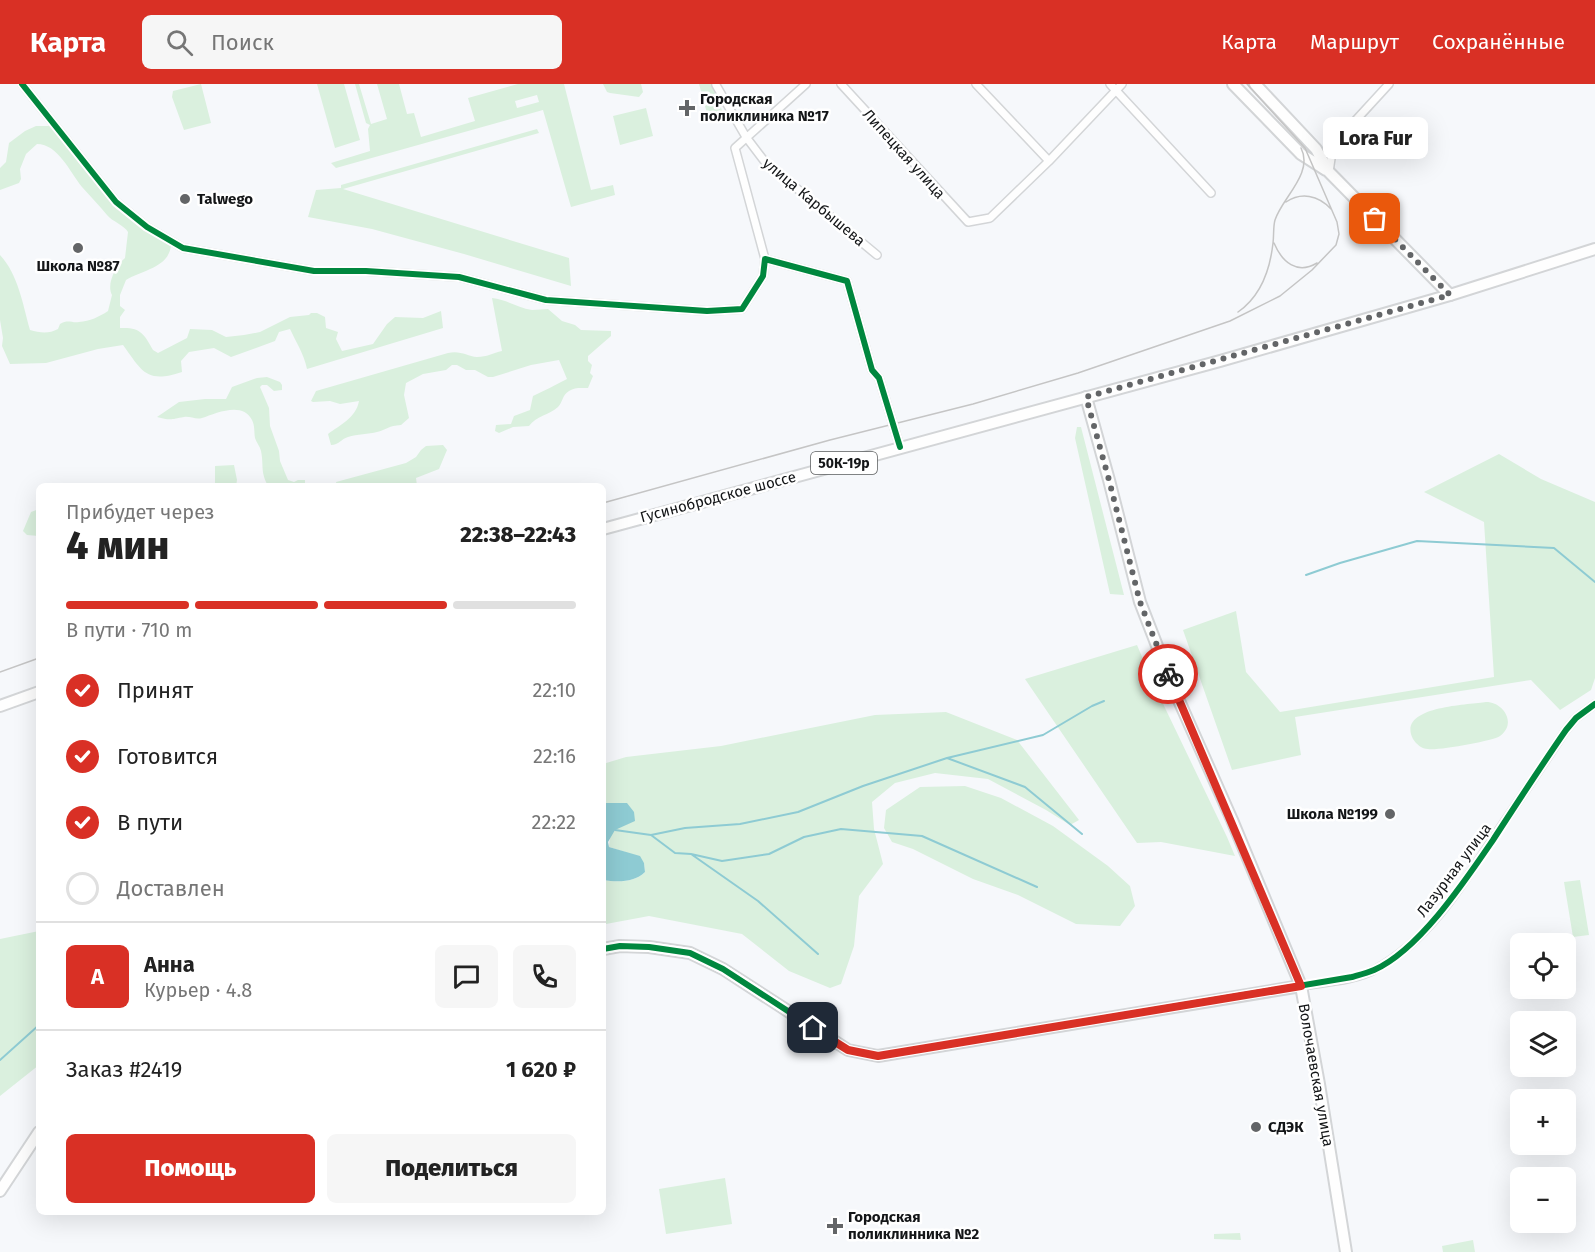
<!DOCTYPE html>
<html lang="ru">
<head>
<meta charset="utf-8">
<style>
	:root { --surface:#fff; --page:#f6f6f6; --text:#222; --muted:#767676; --line:#e0e0e0; --accent:#d93025 }
	body { margin:0; font-family:"Fira Sans",sans-serif; background:var(--page); color:var(--text); height:100vh; display:flex; flex-direction:column; font-size:22px; white-space:nowrap }
	* { box-sizing:border-box; margin:0 }
	p { font-size:20px; color:var(--muted) }
	.icon { flex:none; width:33px; height:33px; fill:none; stroke:currentColor; stroke-width:2; stroke-linecap:round; stroke-linejoin:round }
	.map { position:relative; flex:1; overflow:hidden }
	.drawer { position:absolute; left:36px; top:399px; width:570px; height:732px; display:flex; flex-direction:column; background:var(--surface); border-radius:9px; box-shadow:0 6px 24px #0002 }
	.drawer>* { flex:none }
	.fabs { position:absolute; left:1510px; top:849px; display:grid; gap:12px }
	.fabs a { display:grid; place-items:center; width:66px; height:66px; border-radius:9px; background:var(--surface); box-shadow:0 6px 24px #0002; font-size:30px }
	.pin { position:absolute; display:grid; place-items:center; width:51px; height:51px; color:#fff; margin:-26px; border-radius:12px; box-shadow:0 3px 9px #0006 }
	.courier { position:absolute; display:grid; place-items:center; width:60px; height:60px; margin:-30px; border:4px solid #d93025; border-radius:50%; background:#fff; color:#222; box-shadow:0 2px 8px #0007 }
	.bubble { position:absolute; height:42px; border-radius:9px; background:var(--surface); box-shadow:0 6px 24px #0002; font-size:20px; font-weight:800; line-height:42px; text-align:center }
	.head em { font-style:normal; font-weight:800 }
	.head div { display:flex; flex-direction:column-reverse }
	.head { display:flex; align-items:center; justify-content:space-between; height:102px; padding:0 30px }
	h1 { font-size:39px; font-weight:800; line-height:45px }
	.bar { display:grid; grid-template-columns:repeat(4,1fr); gap:9px 6px; align-content:center; height:72px; padding:0 30px }
	.bar i { height:8px; border-radius:4px; background:var(--line) }
	.bar .current { background:var(--accent) }
	.bar p { grid-column:span 4 }
	.line { display:flex; align-items:center; gap:15px; padding:0 30px; border-top:2px solid var(--line) }
	.line div { flex:1 }
	.round { display:grid; place-items:center; flex:none; width:63px; height:63px; border-radius:9px; background:var(--page) }
	ol { padding:0 30px; list-style:none }
	li { display:flex; align-items:center; gap:18px; height:66px }
	li p { margin-inline-start:auto }
	li .icon { padding:6px; border-radius:50%; background:var(--accent); color:#fff; stroke-width:4 }
	li:last-child { color:var(--muted) }
	li i { width:33px; height:33px; border:3px solid var(--line); border-radius:50% }
	.button { display:flex; gap:12px; margin-top:auto; padding:12px 30px }
	.button a { flex:1; height:69px; border-radius:9px; background:var(--accent); color:#fff; font-size:24px; font-weight:800; line-height:69px; text-align:center }
	.button a+a { background:var(--page); color:var(--text) }
	header { display:flex; align-items:center; gap:36px; box-sizing:border-box; height:84px; padding:0 30px; background:var(--accent); color:#fff }
	header strong { font-size:28px }
	nav { display:flex; gap:33px; margin-inline-start:auto; font-size:21px }
	.search { width:420px; height:54px; background:var(--page); display:flex; align-items:center; gap:15px; box-sizing:border-box; padding:0 21px; border-radius:9px; color:var(--muted); font-size:22px }
	.map>svg:first-child { display:block }
	.green { fill:#daf0de; fill-rule:evenodd }
	.water { fill:#8ecbd3 }
	.lines { fill:none; stroke-linecap:round; stroke-linejoin:round }
	.stream { stroke:#8ecbd3; stroke-width:2 }
	.street-casing { stroke:#d3d5d7; stroke-width:10 }
	.secondary-casing { stroke:#d3d5d7; stroke-width:14 }
	.primary-casing { stroke:#d3d5d7; stroke-width:14 }
	.street { stroke:#fefefe; stroke-width:7 }
	.secondary { stroke:#fefefe; stroke-width:10 }
	.primary { stroke:#fefefe; stroke-width:10 }
	.tram { stroke:#c5c5c5; stroke-width:1.5 }
	.cycleway-casing { stroke:#fff; stroke-width:10 }
	.cycleway { stroke:#00873e; stroke-width:6 }
	.done { stroke:#636567; stroke-width:6; stroke-dasharray:0 10.8 }
	.route { stroke:#d93025; stroke-width:8 }
	.poi-dot { fill:#636567; stroke:#fff; stroke-width:2 }
	.labels { text-anchor:middle; stroke-width:5; stroke-linejoin:round; paint-order:stroke }
	.shield { fill:#fff; stroke:#5a5c5d; stroke-width:1.5 }
	.shield-label { font-size:14px; font-weight:bold; fill:#141618 }
	.poi-label { font-size:15px; font-weight:bold; fill:#141618; stroke:#fff; text-anchor:start }
	.street-label { font-size:15px; fill:#141618; stroke:#fff }
</style>
</head>
<body>
<header>
<strong>Карта</strong>
<div class="search"><svg class="icon" aria-label="search" viewBox="0 0 24 24"><circle cx="10" cy="10" r="6"/><path d="M15 15l6 6"/></svg>Поиск</div>
<nav><a>Карта</a><a>Маршрут</a><a>Сохранённые</a></nav>
</header>
<div class="map">
<svg width="1595" height="1168" viewBox="0 0 1595 1168">
	<rect width="100%" height="100%" fill="#f6f8fb"/>
	<path class="green" d="M201 0 211 39 184 46 172 13 173 7Z
		M317 0H344L360 56 335 64Z
		M355 0H359L371 40 387 35 377 0H399L407 30 414 29 421 53 475 37 468 14 518 0H564L591 106 613 101 615 111 571 123 543 26 336 84 331 79 370 67 368 45 370 41 366 39ZM537 11 539 18 517 24 515 17Z
		M603 0H641L643 8 639 13 610 9 607 8Z
		M699 0H712L723 29 708 33Z
		M646 24 653 52 620 61 613 32Z
		M36 42H51L105 111 131 134 171 161C169 184 142 186 126 196L120 211V222L125 226 120 233V244C141 243 144 250 153 266L158 269 187 254 190 245 212 246 226 253 244 251 260 248 290 233 309 231 311 229H317L325 233 326 244 338 248 336 255 342 267 373 260 387 240 395 233 423 234 441 227 443 244 307 285C304 270 296 258 290 245L279 248 275 257 231 273 214 264 189 268 181 277 182 288C146 300 142 287 123 261L98 265 46 279 10 280 2 262 3 254 0 236V171C18 190 23 221 30 246 40 249 49 250 58 245L60 240C68 235 71 239 79 238 90 237 99 233 108 227L112 211C106 200 116 181 125 174L128 148C124 141 113 138 107 131 99 121 90 112 82 103 70 88 58 60 37 60L26 70 20 85 21 95 19 99 0 106V84L6 78 9 59 25 47Z
		M537 45 539 49 343 105 569 174 571 202 464 170 372 145 308 133 316 106 341 104V101Z
		M492 214C508 216 518 224 532 226 537 226 543 225 548 225L562 237 575 241 581 246 611 247V252L588 272V277L592 281 590 289 593 292 588 304C581 304 575 303 569 307 562 311 563 318 558 323 549 331 536 332 529 342L513 343 499 349 495 347 496 341 511 340 514 332 530 326 533 312C544 307 555 301 567 295L559 276 531 281 493 293H488L475 286H466L457 281H452L446 286 423 290 406 299 404 311 409 334 401 341C388 342 388 345 377 348 369 350 357 350 348 353 341 355 339 361 331 361L328 350C340 341 356 334 359 317L340 320 330 317 313 318 311 317 316 307 448 269C460 266 467 272 477 273 487 273 493 269 502 267Z
		M267 293 280 298 282 301V306L274 307 267 301H262L260 303 269 324 270 342 279 367 280 377 288 396 294 398 298 396H305V402H268C260 387 264 382 261 367 260 362 256 358 255 354 254 348 255 342 252 336 243 317 216 329 202 334 196 336 190 332 184 333 172 335 171 337 157 333L179 318 205 315H226L232 303 257 294Z
		M1077 343H1081L1124 511 1110 510 1075 354Z
		M443 361 447 366 439 385 416 394 417 402H337L336 398 406 379 416 373 421 366 426 362Z
		M1499 370 1541 395 1595 418V594L1591 606 1560 626 1531 596 1295 633 1301 671 1232 686 1183 546 1236 527 1246 588 1280 628 1494 593 1484 438 1424 408Z
		M234 381 237 396 236 402H215V382Z
		M39 425V452L27 451 23 447 31 428Z
		M1137 561 1155 603 1227 753 1235 772 1161 758 1137 759 1025 595Z
		M1486 618C1504 618 1517 640 1500 652 1493 657 1437 667 1428 665 1422 665 1416 660 1413 655 1396 622 1468 621 1486 618Z
		M946 628 1017 656 1079 736 1070 741 1046 726 988 695 935 689 895 699 872 718 874 745 883 780 859 812 854 862 841 900 830 904 789 887 742 850 649 832 606 840 603 831V796C618 798 634 799 645 788L644 779 625 768 609 763 610 752 626 719H603V680L626 673 721 662 875 631Z
		M965 702 1001 714 1053 742 1108 782 1130 802 1135 822 1120 842 1076 840 1018 811 973 795 913 765 892 758 884 744 886 726 920 703Z
		M1580 796 1589 851 1573 853 1564 798Z
		M39 847V981L0 1012V855Z
		M725 1094 732 1140 666 1150 659 1105Z
		M1240 1149 1241 1156 1214 1155V1150Z
		M1473 1156 1475 1168H1443L1442 1162Z"/>
	<path class="water" d="M603 719H627L634 728 635 737 615 746 608 758 609 763 640 772 644 779 645 788C634 799 617 798 603 796Z"/>
	<g class="lines">
		<path class="stream" d="M1306 491 1340 479 1417 457 1554 464 1595 498
			M947 674 1043 651 1092 622 1104 617
			M615 746 651 751 675 769 691 770 758 817 818 870
			M651 751 685 744 740 740 798 728 863 702 947 674 1025 703 1082 750
			M691 770 722 777 769 770 804 753 841 745 922 752 1037 803
			M0 976 39 941"/>
		<g class="street-casing">
			<path id="street" d="M22 0 116 118 147 143 183 164 314 187H366L459 193 546 216 707 227 742 225 763 192 765 175 847 197 872 286 879 294 900 363
				M841 0 968 138 990 134 1049 77 1122 0
				M976 0 1049 77
				M1110 0 1211 109
				M716 1 746 53 765 78 877 171
				M1329 88 1333 61 1389 0
				M765 175 735 64 806 0
				M1301 902C1325 898 1355 897 1376 885 1427 857 1461 803 1492 756 1517 720 1541 683 1566 646L1576 634 1595 620"/>
		</g>
		<g class="secondary-casing">
			<path id="secondary" d="M1233 0 1301 70 1326 86
				M1255 0 1316 65 1329 88 1450 211
				M1086 313 1109 396 1140 518 1173 603 1232 736 1301 902 1319 1000 1346 1168
				M603 865 620 862 649 863 690 869 723 885 848 966 878 972 1301 902
				M0 1107 39 1048"/>
		</g>
		<g class="primary-casing">
			<path id="primary" d="M603 445 1220 277 1450 211 1595 165
				M0 622 39 608"/>
		</g>
		<use href="#street" class="street"/>
		<use href="#secondary" class="secondary"/>
		<use href="#primary" class="primary"/>
		<path class="tram" d="M1286 118C1301 108 1318 111 1331 125
			M1274 159C1282 178 1297 191 1317 179
			M1238 228C1261 212 1270 186 1273 159 1274 152 1273 143 1275 136 1282 114 1314 89 1301 64
			M603 419 830 356 973 320 1078 289 1230 237 1280 212 1312 186 1336 161 1339 150 1337 138 1305 64 1247 0
			M0 588 39 574"/>
		<g class="cycleway-casing">
			<path id="cycleway" d="M22 0 116 118 147 143 183 164 314 187H366L459 193 546 216 707 227 742 225 763 192 765 175 847 197 872 286 879 294 900 363
				M603 865 620 862 649 863 690 869 723 885 848 966 878 972 1352 893C1359 891 1367 889 1374 886 1419 866 1465 797 1493 756 1517 719 1541 682 1566 646L1576 634 1595 620"/>
		</g>
		<use href="#cycleway" class="cycleway"/>
	</g>
	<g class="lines">
		<path class="done" d="M1168 590 1140 518 1109 396 1086 313 1450 211 1375 135"/>
		<path class="route" d="M813 944 848 966 878 972 1301 902 1168 590"/>
	</g>
	<g class="poi-dot">
		<path d="M684 15h6v6h6v6h-6v6h-6v-6h-6v-6h6z"/>
		<circle cx="185" cy="115" r="6"/>
		<circle cx="78" cy="164" r="6"/>
		<circle cx="1390" cy="730" r="6"/>
		<circle cx="1256" cy="1043" r="6"/>
		<path d="M832 1133h6v6h6v6h-6v6h-6v-6h-6v-6h6z"/>
	</g>
	<g class="labels">
		<rect class="shield" x="811" y="368" width="66" height="22" rx="4.5"/>
		<g class="shield-label">
			<text x="844" y="384">50К-19р</text>
		</g>
		<g class="poi-label">
			<text x="700" y="20">Городская<tspan x="700" dy="17">поликлиника №17</tspan></text>
			<text x="197" y="120">Talwego</text>
			<text x="78" y="187" text-anchor="middle">Школа №87</text>
			<text x="1378" y="735" text-anchor="end">Школа №199</text>
			<text x="1268" y="1048">СДЭК</text>
			<text x="848" y="1138">Городская<tspan x="848" dy="17">поликлинника №2</tspan></text>
		</g>
		<g class="street-label">
			<text transform="translate(904 70) rotate(48)" y="5">Липецкая улица</text>
			<text transform="translate(814 118) rotate(40)" y="5">улица Карбышева</text>
			<text transform="translate(718 413) rotate(-15)" y="5">Гусинобродское шоссе</text>
			<text transform="translate(1454 786) rotate(-53)" y="5">Лазурная улица</text>
			<text transform="translate(1316 991) rotate(80)" y="5">Волочаевская улица</text>
		</g>
	</g>
</svg>
<div class="fabs">
<a><svg class="icon" aria-label="locate" viewBox="0 0 24 24"><circle cx="12" cy="12" r="6"/><path d="M12 2v4M12 18v4M2 12h4M18 12h4"/></svg></a>
<a><svg class="icon" aria-label="layers" viewBox="0 0 24 24"><path d="M12 4l9 5-9 5-9-5zM3 14l9 5 9-5"/></svg></a>
<a>+</a>
<a>−</a>
</div>
<div class="pin" style="left:1375px;top:135px;background:#ea580c"><svg class="icon" aria-label="bag" viewBox="0 0 24 24"><path d="M5 8h14l-1 12H6zM9 8a3 3 0 0 1 6 0"/></svg></div>
<div class="pin" style="left:813px;top:944px;background:#1f2937"><svg class="icon" aria-label="home" viewBox="0 0 24 24"><path d="M3 11l9-7 9 7M6 9v11h12V9"/></svg></div>
<div class="courier" style="left:1168px;top:590px"><svg class="icon" aria-label="bike" viewBox="0 0 24 24"><circle cx="6" cy="16" r="4"/><circle cx="18" cy="16" r="4"/><path d="M6 16l4-8h5l3 8M10 8l3 8H6M13 5h3"/></svg></div>
<div class="bubble" style="left:1323px;top:33px;width:105px">Lora Fur</div>
<section class="drawer">
<div class="head"><div><h1>4 мин</h1><p>Прибудет через</p></div><em>22:38–22:43</em></div>
<div class="bar"><i class="current"></i><i class="current"></i><i class="current"></i><i></i><p>В пути · 710 m</p></div>
<ol>
<li><svg class="icon" aria-label="check" viewBox="0 0 24 24"><path d="M5 12l5 5 9-10"/></svg>Принят<p>22:10</p></li>
<li><svg class="icon" aria-label="check" viewBox="0 0 24 24"><path d="M5 12l5 5 9-10"/></svg>Готовится<p>22:16</p></li>
<li><svg class="icon" aria-label="check" viewBox="0 0 24 24"><path d="M5 12l5 5 9-10"/></svg>В пути<p>22:22</p></li>
<li><i></i>Доставлен</li>
</ol>
<div class="line" style="height:108px"><b class="round" style="background:var(--accent);color:#fff">А</b><div><b>Анна</b><p>Курьер · 4.8</p></div><a class="round"><svg class="icon" aria-label="chat" viewBox="0 0 24 24"><path d="M4 5h16v11H9l-5 4z"/></svg></a><a class="round"><svg class="icon" aria-label="phone" viewBox="0 0 24 24"><path d="M5 4h4l2 5-3 2q2 4 5 5l2-3 5 2v4C11 20 4 13 5 4z"/></svg></a></div>
<div class="line" style="height:78px"><div>Заказ #2419</div><b>1 620 ₽</b></div>
<div class="button"><a>Помощь</a><a>Поделиться</a></div>
</section>
</div>
</body>
</html>
